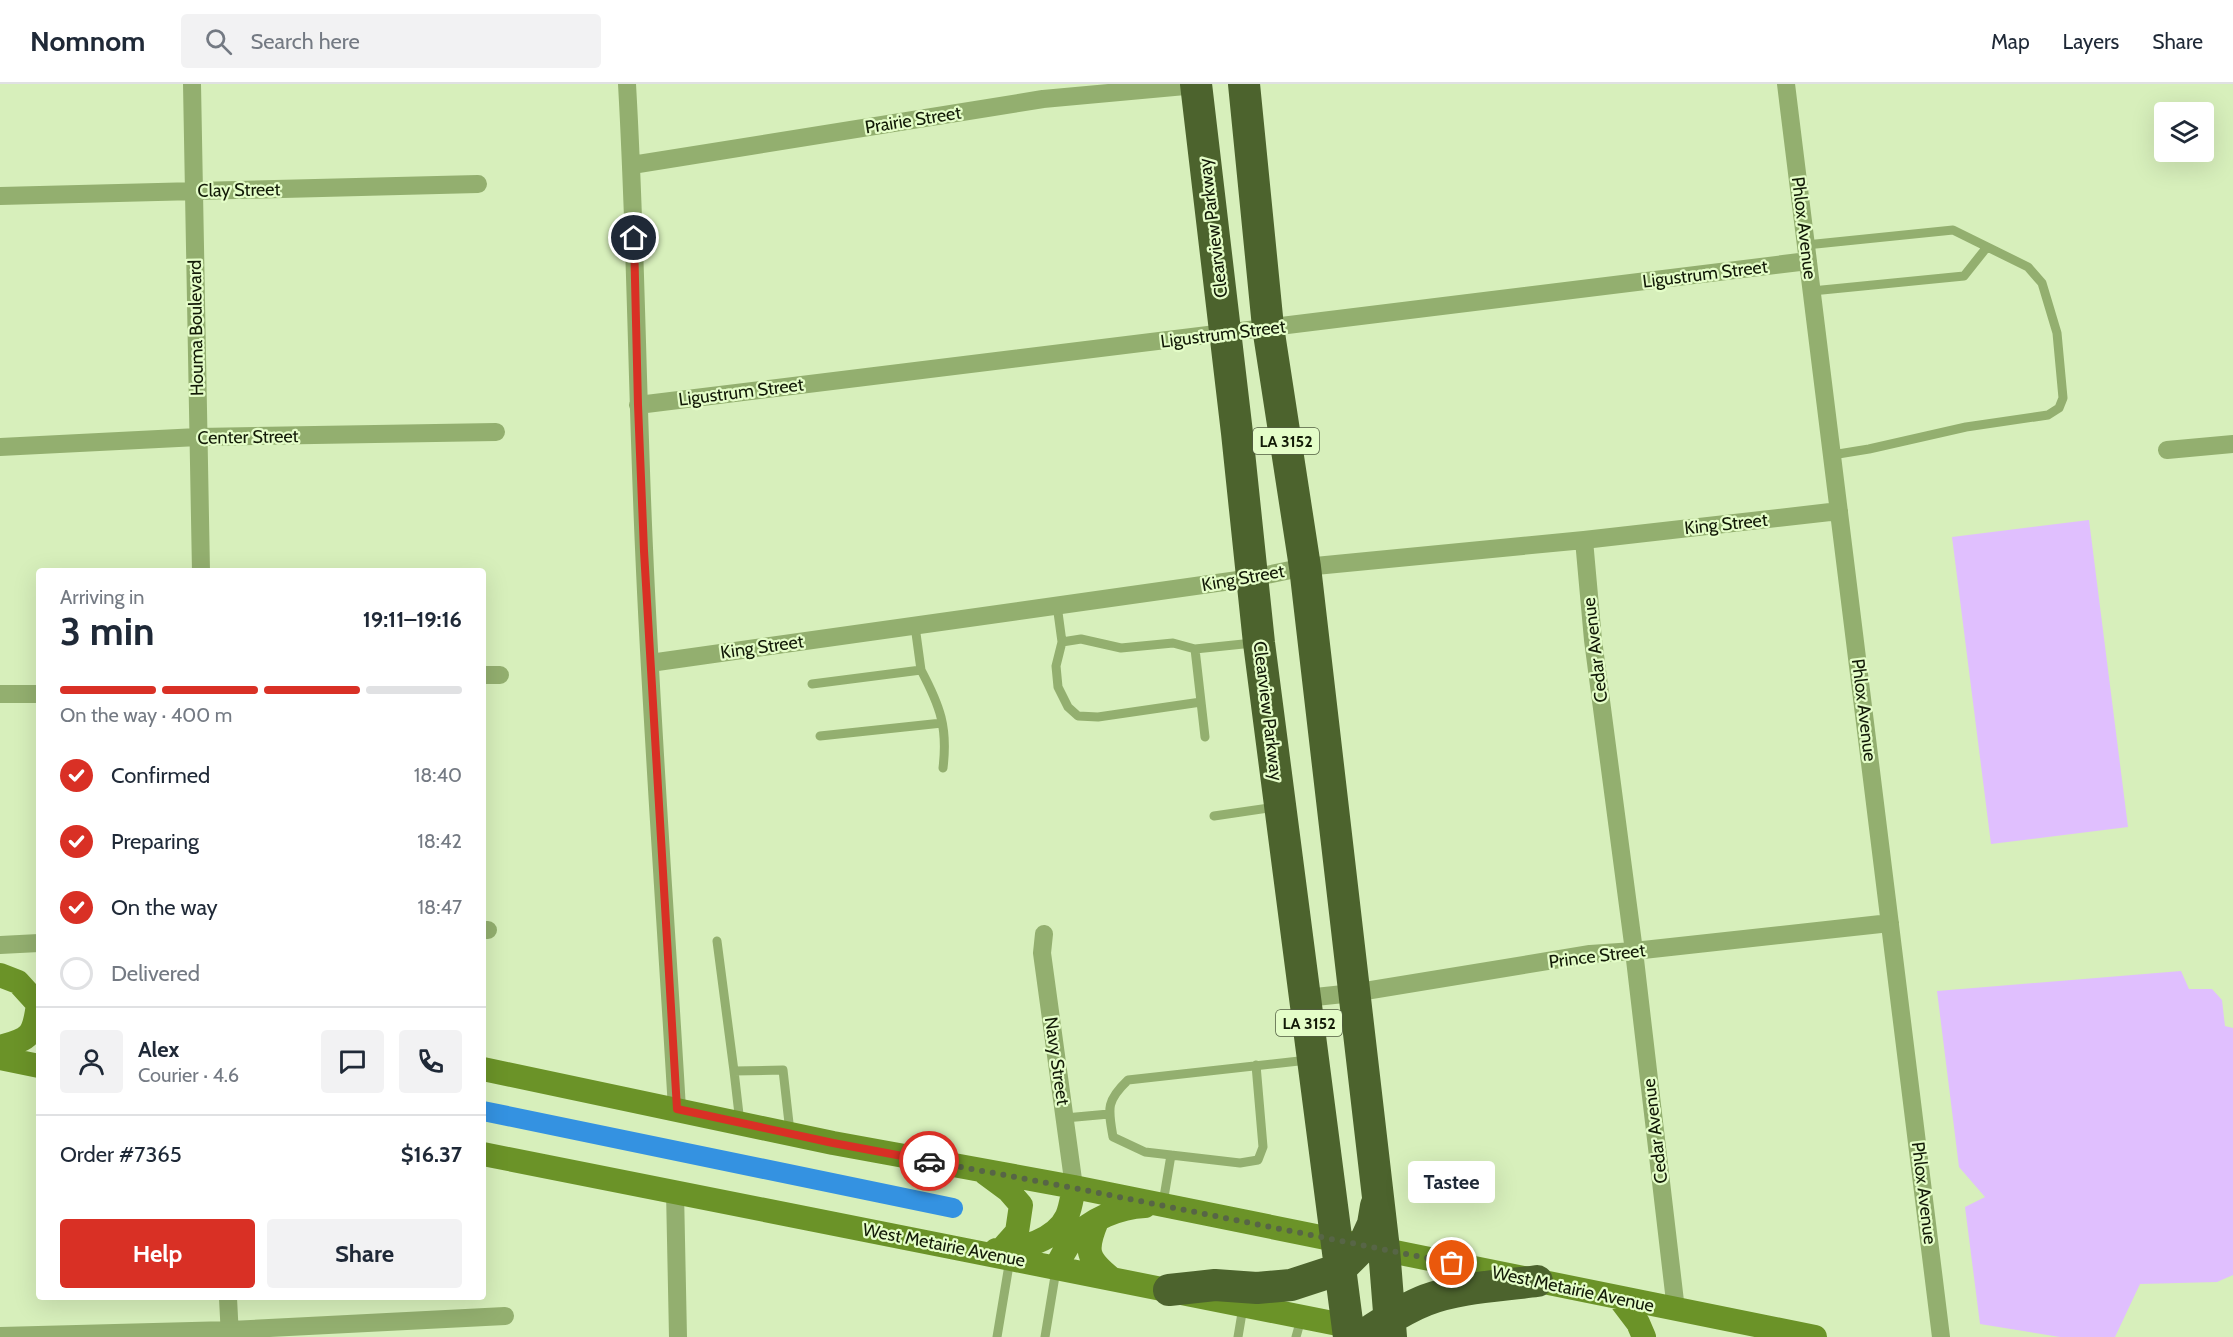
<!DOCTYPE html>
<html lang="en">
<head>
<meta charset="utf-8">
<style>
	:root { --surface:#fff; --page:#f2f2f3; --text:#1f2937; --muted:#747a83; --line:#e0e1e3; --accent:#d93025 }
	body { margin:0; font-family:Cabin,sans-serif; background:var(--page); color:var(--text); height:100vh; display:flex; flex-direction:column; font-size:22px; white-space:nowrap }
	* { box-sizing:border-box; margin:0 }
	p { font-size:20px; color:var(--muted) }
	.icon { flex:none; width:33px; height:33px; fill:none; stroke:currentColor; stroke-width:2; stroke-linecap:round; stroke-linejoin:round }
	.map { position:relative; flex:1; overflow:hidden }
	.sheet { position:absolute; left:36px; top:484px; width:450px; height:732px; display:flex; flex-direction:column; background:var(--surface); border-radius:6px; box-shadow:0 6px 24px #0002 }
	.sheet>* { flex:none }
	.fabs { position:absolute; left:2154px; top:18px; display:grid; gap:12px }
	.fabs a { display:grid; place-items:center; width:60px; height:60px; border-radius:6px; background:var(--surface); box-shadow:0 6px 24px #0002; font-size:30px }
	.pin { position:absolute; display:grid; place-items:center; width:51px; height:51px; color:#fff; margin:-26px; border:3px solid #fff; border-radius:50%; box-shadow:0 2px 6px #0007 }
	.courier { position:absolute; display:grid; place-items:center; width:60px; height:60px; margin:-30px; border:4px solid #d93025; border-radius:50%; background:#fff; color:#222; box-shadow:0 2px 8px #0007 }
	.bubble { position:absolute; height:42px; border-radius:6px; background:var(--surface); box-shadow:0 6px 24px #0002; font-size:20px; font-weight:700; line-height:42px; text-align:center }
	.overview em { font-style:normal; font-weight:700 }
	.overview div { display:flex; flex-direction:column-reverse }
	.overview { display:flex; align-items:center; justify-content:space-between; height:102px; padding:0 24px }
	h1 { font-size:39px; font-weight:700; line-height:45px }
	.bar { display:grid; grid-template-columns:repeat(4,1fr); gap:9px 6px; align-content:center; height:72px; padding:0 24px }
	.bar i { height:8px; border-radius:4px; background:var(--line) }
	.bar .active { background:var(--accent) }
	.bar p { grid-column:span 4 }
	.line { display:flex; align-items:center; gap:15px; padding:0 24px; border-top:2px solid var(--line) }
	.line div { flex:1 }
	.round { display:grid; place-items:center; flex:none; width:63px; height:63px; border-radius:6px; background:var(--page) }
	ol { padding:0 24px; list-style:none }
	li { display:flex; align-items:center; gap:18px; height:66px }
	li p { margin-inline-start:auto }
	li .icon { padding:6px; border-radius:50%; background:var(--accent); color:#fff; stroke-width:4 }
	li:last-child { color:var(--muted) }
	li i { width:33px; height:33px; border:3px solid var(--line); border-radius:50% }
	.button { display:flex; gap:12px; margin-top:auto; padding:12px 24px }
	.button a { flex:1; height:69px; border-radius:6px; background:var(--accent); color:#fff; font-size:24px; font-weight:700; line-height:69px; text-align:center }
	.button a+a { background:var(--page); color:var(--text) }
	header { display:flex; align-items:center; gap:36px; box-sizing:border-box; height:84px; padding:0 30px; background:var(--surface); border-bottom:2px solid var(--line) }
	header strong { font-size:28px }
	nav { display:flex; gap:33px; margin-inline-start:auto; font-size:21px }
	.search { width:420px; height:54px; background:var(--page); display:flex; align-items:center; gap:15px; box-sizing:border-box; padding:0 21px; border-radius:6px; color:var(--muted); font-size:22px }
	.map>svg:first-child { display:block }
	.green { fill:#e0bffe }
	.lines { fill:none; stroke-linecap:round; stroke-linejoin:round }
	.canal { stroke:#3492e1; stroke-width:20 }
	.lane { stroke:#93af6f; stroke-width:9 }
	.street { stroke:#93af6f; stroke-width:18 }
	.secondary { stroke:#6b9328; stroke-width:24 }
	.highway { stroke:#4c632d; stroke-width:32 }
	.done { stroke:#576546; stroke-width:6; stroke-dasharray:0 10.8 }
	.route { stroke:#d93025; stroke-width:8 }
	.labels { text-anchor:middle; stroke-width:4.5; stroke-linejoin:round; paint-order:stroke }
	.shield { fill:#e4fdc8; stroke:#515e41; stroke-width:1.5 }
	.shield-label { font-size:16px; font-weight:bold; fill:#121a07 }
	.street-label { font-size:18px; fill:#121a07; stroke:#e4fdc8 }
</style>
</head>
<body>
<header>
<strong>Nomnom</strong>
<div class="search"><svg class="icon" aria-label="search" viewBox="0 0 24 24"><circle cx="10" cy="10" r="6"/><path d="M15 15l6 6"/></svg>Search here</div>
<nav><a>Map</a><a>Layers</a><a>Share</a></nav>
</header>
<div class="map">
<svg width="2233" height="1253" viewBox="0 0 2233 1253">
	<rect width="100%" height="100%" fill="#d7efbb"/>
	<path class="green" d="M2089 436 2128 743 1991 760 1952 453Z
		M2181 887 2189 905H2212L2222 916 2225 942 2233 944V1191L2217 1198 2140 1200 2115 1253H2060L1980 1240 1965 1123 1985 1113 1959 1083 1937 907Z"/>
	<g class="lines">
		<path class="canal" d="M483 1027 953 1124"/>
		<path class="lane" d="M1806 161 1953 146 2028 183 2042 199 2057 249 2063 314 2059 324 2048 331 1966 343 1869 365 1832 371
			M1812 207 1964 192 1987 163
			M1057 521 1062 558 1056 582 1058 603 1068 623 1078 632 1098 633 1201 618
			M1062 558 1081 555 1121 564 1173 559 1195 565 1253 559
			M1195 565 1205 653
			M921 586C940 622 948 643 943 684
			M812 600 921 586 915 542
			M820 652 942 639
			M1214 732 1275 723
			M717 857 734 987
			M1256 981 1263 1063 1258 1076 1240 1079 1145 1068 1113 1053C1108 1024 1106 1017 1128 996L1308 976
			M1065 1034 1109 1030
			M740 1039 734 987 783 986 790 1048
			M1163 1119 1171 1071
			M997 1253 1010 1175
			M1045 1253 1056 1186
			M1238 1253 1243 1223
			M1296 1253 1301 1235"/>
		<path class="street" d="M192 0 201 488
			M627 0C636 155 637 309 644 464 652 651 666 838 677 1025
			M1786 0 1941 1253
			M632 81 1043 15 1196 1
			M0 112 478 100
			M638 321 1808 177
			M0 363 198 353 496 348
			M2167 366 2233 360
			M1584 456 1593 556 1634 867 1676 1226
			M650 579 1252 494 1305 483 1584 456 1839 427
			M483 591H500
			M0 610H39
			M483 846H488
			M1044 850 1042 869 1074 1103
			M0 861 39 859
			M1306 914 1353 909 1590 870 1634 867 1890 839
			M675 1107 678 1253
			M228 1214 230 1253
			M0 1252 230 1246 505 1232"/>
		<path class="secondary" d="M0 891 18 898 38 920C34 951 31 955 0 963
			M0 974 39 982
			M483 985 833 1059 1074 1103 1815 1253
			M483 1070 1363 1245
			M985 1089 1008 1106 1021 1121 1017 1148 1001 1166
			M1097 1137C1085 1166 1086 1174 1111 1194
			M996 1166C1021 1166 1056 1156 1067 1132 1071 1123 1072 1112 1074 1103
			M1056 1183C1061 1174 1066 1163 1073 1155 1090 1135 1120 1123 1145 1122
			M1619 1214 1638 1239 1644 1253"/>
		<path class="highway" d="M1196 0 1237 349 1259 559 1349 1253
			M1244 0 1268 243 1305 483 1384 1165 1391 1253
			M1169 1206 1215 1201 1257 1204 1291 1201 1340 1185 1363 1162 1373 1140 1376 1122
			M1373 1245C1390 1234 1408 1223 1426 1216 1460 1203 1501 1202 1537 1197"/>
	</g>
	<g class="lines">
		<path class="done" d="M929 1077 1074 1104 1452 1179"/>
		<path class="route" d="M634 154 638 321 644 467 677 1025 833 1059 929 1077"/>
	</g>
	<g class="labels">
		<g class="shield">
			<rect x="1253" y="344" width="66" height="26" rx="4.5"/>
			<rect x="1276" y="926" width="66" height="26" rx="4.5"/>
		</g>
		<g class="shield-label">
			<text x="1286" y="363">LA 3152</text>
			<text x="1309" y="945">LA 3152</text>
		</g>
		<g class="street-label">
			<text transform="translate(913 36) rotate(-9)" y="6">Prairie Street</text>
			<text transform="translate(239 106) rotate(-1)" y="6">Clay Street</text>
			<text transform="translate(1213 144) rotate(-97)" y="6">Clearview Parkway</text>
			<text transform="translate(1804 144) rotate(83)" y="6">Phlox Avenue</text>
			<text transform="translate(1705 190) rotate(-7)" y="6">Ligustrum Street</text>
			<text transform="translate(196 244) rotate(-91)" y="6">Houma Boulevard</text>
			<text transform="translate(1223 250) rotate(-7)" y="6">Ligustrum Street</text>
			<text transform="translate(741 308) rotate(-7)" y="6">Ligustrum Street</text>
			<text transform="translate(248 353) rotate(-1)" y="6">Center Street</text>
			<text transform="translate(1726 440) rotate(-6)" y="6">King Street</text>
			<text transform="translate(1243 494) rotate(-10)" y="6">King Street</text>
			<text transform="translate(762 563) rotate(-8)" y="6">King Street</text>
			<text transform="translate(1595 566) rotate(-97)" y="6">Cedar Avenue</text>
			<text transform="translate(1864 626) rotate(83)" y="6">Phlox Avenue</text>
			<text transform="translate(1268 627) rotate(83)" y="6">Clearview Parkway</text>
			<text transform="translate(1597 872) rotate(-7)" y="6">Prince Street</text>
			<text transform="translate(1057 977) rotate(82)" y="6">Navy Street</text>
			<text transform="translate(1655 1047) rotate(-97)" y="6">Cedar Avenue</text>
			<text transform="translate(1924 1109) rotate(83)" y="6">Phlox Avenue</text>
			<text transform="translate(944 1161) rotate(11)" y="6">West Metairie Avenue</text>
			<text transform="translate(1573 1205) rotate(12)" y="6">West Metairie Avenue</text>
		</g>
	</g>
</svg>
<div class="fabs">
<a><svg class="icon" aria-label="layers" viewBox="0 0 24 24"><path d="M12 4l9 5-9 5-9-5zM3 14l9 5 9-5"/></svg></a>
</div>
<div class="pin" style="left:1452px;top:1179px;background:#ea580c"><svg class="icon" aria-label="bag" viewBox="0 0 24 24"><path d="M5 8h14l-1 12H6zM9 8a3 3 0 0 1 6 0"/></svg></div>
<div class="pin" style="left:634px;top:154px;background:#1f2937"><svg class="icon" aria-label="home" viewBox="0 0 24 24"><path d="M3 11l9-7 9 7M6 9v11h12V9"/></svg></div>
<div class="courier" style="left:929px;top:1077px"><svg class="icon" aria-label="car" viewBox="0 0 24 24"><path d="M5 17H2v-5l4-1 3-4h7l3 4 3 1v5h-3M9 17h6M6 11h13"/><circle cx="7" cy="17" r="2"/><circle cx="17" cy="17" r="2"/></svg></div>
<div class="bubble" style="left:1408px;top:1077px;width:87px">Tastee</div>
<section class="sheet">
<div class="overview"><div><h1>3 min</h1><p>Arriving in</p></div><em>19:11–19:16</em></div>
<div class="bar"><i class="active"></i><i class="active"></i><i class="active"></i><i></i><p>On the way · 400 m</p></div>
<ol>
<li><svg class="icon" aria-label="check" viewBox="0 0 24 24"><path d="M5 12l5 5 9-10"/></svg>Confirmed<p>18:40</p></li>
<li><svg class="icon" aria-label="check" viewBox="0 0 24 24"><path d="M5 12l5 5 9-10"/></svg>Preparing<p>18:42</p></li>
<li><svg class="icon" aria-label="check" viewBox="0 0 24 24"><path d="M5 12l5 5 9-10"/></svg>On the way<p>18:47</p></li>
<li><i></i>Delivered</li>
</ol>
<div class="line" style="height:108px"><a class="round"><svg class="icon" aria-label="person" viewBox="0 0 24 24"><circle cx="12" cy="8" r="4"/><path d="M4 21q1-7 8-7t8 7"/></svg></a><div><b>Alex</b><p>Courier · 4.6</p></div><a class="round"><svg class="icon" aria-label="chat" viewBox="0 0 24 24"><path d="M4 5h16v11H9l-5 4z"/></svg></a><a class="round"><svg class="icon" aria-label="phone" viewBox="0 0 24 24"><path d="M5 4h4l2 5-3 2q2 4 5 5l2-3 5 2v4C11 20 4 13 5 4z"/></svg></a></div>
<div class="line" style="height:78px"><div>Order #7365</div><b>$16.37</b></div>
<div class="button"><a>Help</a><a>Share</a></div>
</section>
</div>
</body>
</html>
